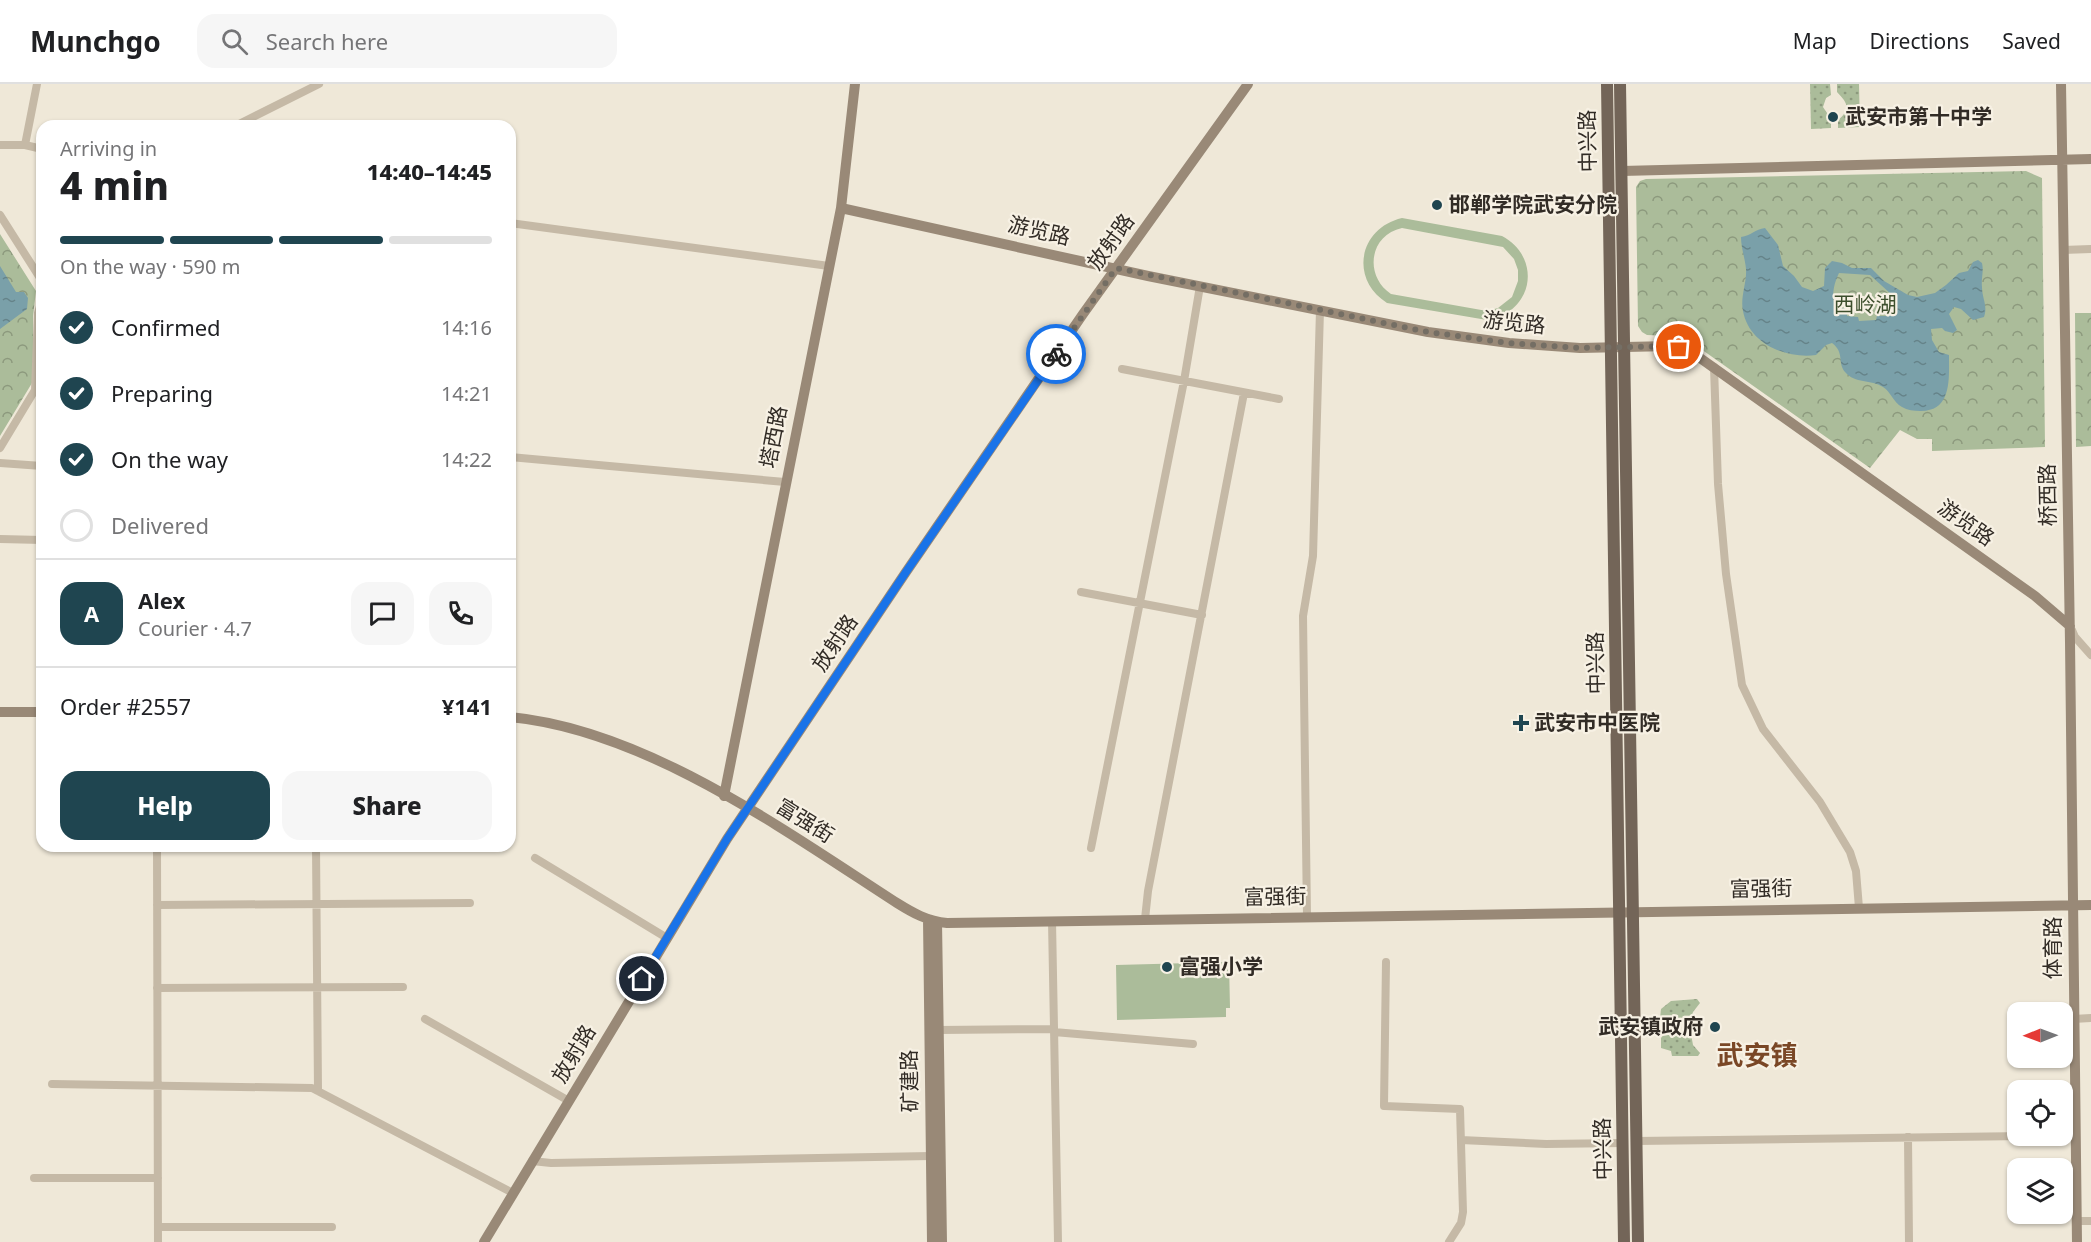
<!DOCTYPE html>
<html lang="en">
<head>
<meta charset="utf-8">
<style>
	:root { --surface:#fff; --page:#f6f6f6; --text:#202124; --muted:#757577; --line:#e0e0e0; --accent:#1f4550 }
	body { margin:0; font-family:"Noto Sans","Noto Sans SC",sans-serif; background:var(--page); color:var(--text); height:100vh; display:flex; flex-direction:column; font-size:22px; white-space:nowrap }
	* { box-sizing:border-box; margin:0 }
	p { font-size:20px; color:var(--muted) }
	.icon { flex:none; width:33px; height:33px; fill:none; stroke:currentColor; stroke-width:2; stroke-linecap:round; stroke-linejoin:round }
	.map { position:relative; flex:1; overflow:hidden }
	.panel { position:absolute; left:36px; top:36px; width:480px; height:732px; display:flex; flex-direction:column; background:var(--surface); border-radius:18px; box-shadow:0 2px 4px #0004 }
	.panel>* { flex:none }
	.needle { width:39px; rotate:269deg }
	.fabs { position:absolute; left:2007px; top:918px; display:grid; gap:12px }
	.fabs a { display:grid; place-items:center; width:66px; height:66px; border-radius:12px; background:var(--surface); box-shadow:0 2px 4px #0004; font-size:30px }
	.pin { position:absolute; display:grid; place-items:center; width:51px; height:51px; color:#fff; margin:-26px; border:3px solid #fff; border-radius:50%; box-shadow:0 2px 6px #0007 }
	.courier { position:absolute; display:grid; place-items:center; width:60px; height:60px; margin:-30px; border:4px solid #1a73e8; border-radius:50%; background:#fff; color:#222; box-shadow:0 2px 8px #0007 }
	.summary em { font-style:normal; font-weight:800 }
	.summary div { display:flex; flex-direction:column-reverse }
	.summary { display:flex; align-items:center; justify-content:space-between; height:102px; padding:0 24px }
	h1 { font-size:39px; font-weight:800; line-height:45px }
	.bar { display:grid; grid-template-columns:repeat(4,1fr); gap:9px 6px; align-content:center; height:72px; padding:0 24px }
	.bar i { height:8px; border-radius:4px; background:var(--line) }
	.bar .selected { background:var(--accent) }
	.bar p { grid-column:span 4 }
	.line { display:flex; align-items:center; gap:15px; padding:0 24px; border-top:2px solid var(--line) }
	.line div { flex:1 }
	.round { display:grid; place-items:center; flex:none; width:63px; height:63px; border-radius:18px; background:var(--page) }
	ol { padding:0 24px; list-style:none }
	li { display:flex; align-items:center; gap:18px; height:66px }
	li p { margin-inline-start:auto }
	li .icon { padding:6px; border-radius:50%; background:var(--accent); color:#fff; stroke-width:4 }
	li:last-child { color:var(--muted) }
	li i { width:33px; height:33px; border:3px solid var(--line); border-radius:50% }
	.button { display:flex; gap:12px; margin-top:auto; padding:12px 24px }
	.button a { flex:1; height:69px; border-radius:18px; background:var(--accent); color:#fff; font-size:24px; font-weight:800; line-height:69px; text-align:center }
	.button a+a { background:var(--page); color:var(--text) }
	header { display:flex; align-items:center; gap:36px; box-sizing:border-box; height:84px; padding:0 30px; background:var(--surface); border-bottom:2px solid var(--line) }
	header strong { font-size:28px }
	nav { display:flex; gap:33px; margin-inline-start:auto; font-size:21px }
	.search { width:420px; height:54px; background:var(--page); display:flex; align-items:center; gap:15px; box-sizing:border-box; padding:0 21px; border-radius:18px; color:var(--muted); font-size:22px }
	.map>svg:first-child { display:block }
	.grass { fill:url(#grass-dots) }
	.park { fill:url(#park-crowns) }
	.garden { fill:#abbc9a; fill-rule:evenodd }
	.water { fill:url(#water-ripples); fill-rule:evenodd }
	.lines { fill:none; stroke-linecap:round; stroke-linejoin:round }
	.street { stroke:#c5b9a6; stroke-width:8 }
	.secondary { stroke:#998977; stroke-width:10 }
	.primary { stroke:#736558; stroke-width:12 }
	.done { stroke:#746e64; stroke-width:6; stroke-dasharray:0 10.8 }
	.route { stroke:#1a73e8; stroke-width:8 }
	.poi-dot { fill:#1f4550; stroke:#f7f1e4; stroke-width:2 }
	.labels { text-anchor:middle; stroke-width:4.5; stroke-linejoin:round; paint-order:stroke }
	.poi-label { font-size:21px; font-weight:bold; fill:#322c26; stroke:#f7f1e4; text-anchor:start }
	.street-label { font-size:21px; fill:#322c26; stroke:#f7f1e4 }
	.park-label { font-size:21px; fill:#3c4e2c; stroke:#f7f1e4 }
	.district-label { font-size:27px; font-weight:bold; fill:#7a4726; stroke:#f7f1e4 }
</style>
</head>
<body>
<header>
<strong>Munchgo</strong>
<div class="search"><svg class="icon" aria-label="search" viewBox="0 0 24 24"><circle cx="10" cy="10" r="6"/><path d="M15 15l6 6"/></svg>Search here</div>
<nav><a>Map</a><a>Directions</a><a>Saved</a></nav>
</header>
<div class="map">
<svg width="2091" height="1158" viewBox="0 0 2091 1158">
	<defs>
		<pattern id="grass-dots" width="8" height="8" patternUnits="userSpaceOnUse" patternTransform="scale(1.5)"><rect width="8" height="8" fill="#abbc9a"/><path d="M2 2h.1M6 6h.1" fill="none" stroke="#8c997d" stroke-width="1.8" stroke-linecap="round"/></pattern>
		<pattern id="park-crowns" width="20" height="18" patternUnits="userSpaceOnUse" patternTransform="scale(1.5)"><rect width="20" height="18" fill="#abbc9a"/><path d="M2 6a3 3 0 1 1 6 0M12 15a3 3 0 1 1 6 0" fill="none" stroke="#8c997d"/></pattern>
		<pattern id="water-ripples" width="26" height="14" patternUnits="userSpaceOnUse" patternTransform="scale(1.5)"><rect width="26" height="14" fill="#7aa0a9"/><path d="M2 4q2-2 4 0t4 0M15 11q2-2 4 0t4 0" fill="none" stroke="#658389"/></pattern>
	</defs>
	<rect width="100%" height="100%" fill="#efe8d8"/>
	<path class="grass" d="M1810 0H1830L1831 11 1826 14 1823 23 1831 35V44L1811 45Z
		M1837 0H1859L1860 43 1838 44V36C1852 24 1847 19 1837 8Z
		M1697 915 1700 919 1693 928 1690 938 1666 940 1660 935 1661 925 1671 917Z
		M1664 950H1691L1693 961 1700 969 1698 972H1672L1671 967 1661 964V954Z"/>
	<path class="park" d="M2026 87 2042 94 2045 363 1932 367V355H1917L1900 346 1870 384 1691 258 1669 252 1647 251 1642 248 1638 242 1636 103 1640 97 1646 95Z
		M0 150 36 207 33 232V287L32 299 0 352Z
		M2075 229H2091V362L2076 363Z"/>
	<path class="garden" d="M1402 134 1502 152C1543 174 1533 229 1487 236L1387 219C1349 195 1359 144 1402 134ZM1402 144 1503 163 1514 175 1518 186V197L1512 213 1498 224 1487 227 1391 210C1364 192 1369 151 1402 144Z
		M1229 878 1230 924H1226V933L1117 936 1116 881Z"/>
	<path class="water" d="M1765 144 1778 161 1783 182 1794 192 1802 203 1813 207 1824 202 1825 184 1832 177 1842 179 1852 184H1871L1884 197 1908 211 1917 213 1935 209 1946 201 1959 189 1968 187 1973 178 1978 176 1982 179C1984 187 1981 195 1982 203 1982 214 1988 222 1984 233L1973 236 1961 225 1954 223 1949 230 1957 246 1953 249 1945 247 1942 244 1931 245 1932 256 1939 268 1949 271C1949 295 1952 328 1920 327 1914 327 1907 326 1902 323 1893 318 1891 308 1883 303 1871 295 1855 300 1845 288 1837 278 1845 269 1832 259L1826 261 1816 271C1786 275 1749 260 1743 227 1740 213 1747 199 1746 185 1745 174 1741 164 1741 153 1751 152 1755 145 1765 144ZM1839 189 1870 191 1892 211 1893 220 1889 226H1887V232H1877L1876 236 1859 237 1858 233 1847 232V224L1837 225C1830 215 1834 199 1839 189Z
		M0 182 16 208H24L28 214 27 225 0 245Z"/>
	<g class="lines">
		<path class="street" d="M235 42 319 0
			M0 61H25L42 65
			M25 61 37 0
			M0 131 42 197
			M510 139 829 182
			M2063 166 2091 165
			M1714 283 1718 400 1726 490 1742 601 1763 645 1820 718 1850 768 1856 787 1859 824
			M1122 285 1279 315
			M0 364 35 306 38 229 42 216
			M510 373 785 398
			M0 379 42 382
			M0 455 42 456
			M1081 508 1202 531
			M2072 546 2075 553 2091 571
			M157 762 158 1158
			M316 762 318 1007
			M1091 764 1184 297 1200 202
			M535 774 667 854
			M157 821 470 819
			M1307 832 1303 532 1313 472 1320 226
			M1145 835 1148 807 1244 309
			M1052 837 1058 1158
			M1386 878 1384 1022 1460 1025 1463 1128 1461 1139 1449 1158
			M157 904 403 903
			M425 935 569 1017
			M2073 935 2091 934
			M939 946 1054 945
			M1054 948 1193 960
			M52 1000 312 1004 513 1109
			M2062 1051H2076
			M1908 1053 1909 1158
			M1461 1056 1546 1060 1623 1059
			M1636 1057 2026 1052
			M532 1077 551 1079C678 1077 804 1074 931 1072
			M34 1094H158
			M2077 1137H2091
			M158 1143H332"/>
		<path class="secondary" d="M2061 0 2070 558 2077 1158
			M1622 87 2091 75
			M841 124 1148 192 1428 248 1509 259 1580 264 1671 262 1693 269 2035 512 2070 542
			M0 628H42
			M510 633C646 646 784 746 897 819 913 829 927 837 947 839L2091 821
			M724 712 841 124 855 0
			M928 835 932 1158
			M937 838 942 1158
			M484 1158 727 755 906 488 1083 230 1248 0"/>
		<path class="primary" d="M1607 0 1624 1158
			M1620 0 1638 1158"/>
	</g>
	<g class="lines">
		<path class="done" d="M1056 270 1116 184 1428 248 1509 259 1580 264 1671 262 1679 263"/>
		<path class="route" d="M642 895 727 755 906 488 1056 270"/>
	</g>
	<g class="poi-dot">
		<circle cx="1833" cy="33" r="6"/>
		<circle cx="1437" cy="121" r="6"/>
		<path d="M1518 630h6v6h6v6h-6v6h-6v-6h-6v-6h6z"/>
		<circle cx="1167" cy="883" r="6"/>
		<circle cx="1715" cy="943" r="6"/>
	</g>
	<g class="labels">
		<g class="poi-label">
			<text x="1845" y="40">武安市第十中学</text>
			<text x="1449" y="128">邯郸学院武安分院</text>
			<text x="1534" y="646">武安市中医院</text>
			<text x="1179" y="890">富强小学</text>
			<text x="1703" y="950" text-anchor="end">武安镇政府</text>
		</g>
		<g class="street-label">
			<text transform="translate(1588 57) rotate(-91)" y="7">中兴路</text>
			<text transform="translate(1039 147) rotate(13)" y="7">游览路</text>
			<text transform="translate(1111 158) rotate(-54)" y="7">放射路</text>
			<text transform="translate(1514 239) rotate(6)" y="7">游览路</text>
			<text transform="translate(774 353) rotate(-79)" y="7">塔西路</text>
			<text transform="translate(2048 411) rotate(-91)" y="7">桥西路</text>
			<text transform="translate(1966 439) rotate(35)" y="7">游览路</text>
			<text transform="translate(835 559) rotate(-56)" y="7">放射路</text>
			<text transform="translate(1596 579) rotate(-91)" y="7">中兴路</text>
			<text transform="translate(805 737) rotate(32)" y="7">富强街</text>
			<text transform="translate(1761 805) rotate(-1)" y="7">富强街</text>
			<text transform="translate(1275 813) rotate(-1)" y="7">富强街</text>
			<text transform="translate(2053 864) rotate(-90)" y="7">体育路</text>
			<text transform="translate(574 970) rotate(-59)" y="7">放射路</text>
			<text transform="translate(910 997) rotate(-91)" y="7">矿建路</text>
			<text transform="translate(1603 1065) rotate(-91)" y="7">中兴路</text>
		</g>
		<g class="park-label">
			<text x="1865" y="228">西岭湖</text>
		</g>
		<g class="district-label">
			<text x="1757" y="981">武安镇</text>
		</g>
	</g>
</svg>
<div class="fabs">
<a><svg class="needle" viewBox="-14 -14 28 28"><path d="M0-13l5 13h-10z" fill="#e53935"/><path d="M0 13l5-13h-10z" fill="#757577"/></svg></a>
<a><svg class="icon" aria-label="locate" viewBox="0 0 24 24"><circle cx="12" cy="12" r="6"/><path d="M12 2v4M12 18v4M2 12h4M18 12h4"/></svg></a>
<a><svg class="icon" aria-label="layers" viewBox="0 0 24 24"><path d="M12 4l9 5-9 5-9-5zM3 14l9 5 9-5"/></svg></a>
</div>
<div class="pin" style="left:1679px;top:263px;background:#ea580c"><svg class="icon" aria-label="bag" viewBox="0 0 24 24"><path d="M5 8h14l-1 12H6zM9 8a3 3 0 0 1 6 0"/></svg></div>
<div class="pin" style="left:642px;top:895px;background:#1f2937"><svg class="icon" aria-label="home" viewBox="0 0 24 24"><path d="M3 11l9-7 9 7M6 9v11h12V9"/></svg></div>
<div class="courier" style="left:1056px;top:270px"><svg class="icon" aria-label="bike" viewBox="0 0 24 24"><circle cx="6" cy="16" r="4"/><circle cx="18" cy="16" r="4"/><path d="M6 16l4-8h5l3 8M10 8l3 8H6M13 5h3"/></svg></div>
<section class="panel">
<div class="summary"><div><h1>4 min</h1><p>Arriving in</p></div><em>14:40–14:45</em></div>
<div class="bar"><i class="selected"></i><i class="selected"></i><i class="selected"></i><i></i><p>On the way · 590 m</p></div>
<ol>
<li><svg class="icon" aria-label="check" viewBox="0 0 24 24"><path d="M5 12l5 5 9-10"/></svg>Confirmed<p>14:16</p></li>
<li><svg class="icon" aria-label="check" viewBox="0 0 24 24"><path d="M5 12l5 5 9-10"/></svg>Preparing<p>14:21</p></li>
<li><svg class="icon" aria-label="check" viewBox="0 0 24 24"><path d="M5 12l5 5 9-10"/></svg>On the way<p>14:22</p></li>
<li><i></i>Delivered</li>
</ol>
<div class="line" style="height:108px"><b class="round" style="background:var(--accent);color:#fff">A</b><div><b>Alex</b><p>Courier · 4.7</p></div><a class="round"><svg class="icon" aria-label="chat" viewBox="0 0 24 24"><path d="M4 5h16v11H9l-5 4z"/></svg></a><a class="round"><svg class="icon" aria-label="phone" viewBox="0 0 24 24"><path d="M5 4h4l2 5-3 2q2 4 5 5l2-3 5 2v4C11 20 4 13 5 4z"/></svg></a></div>
<div class="line" style="height:78px"><div>Order #2557</div><b>¥141</b></div>
<div class="button"><a>Help</a><a>Share</a></div>
</section>
</div>
</body>
</html>
